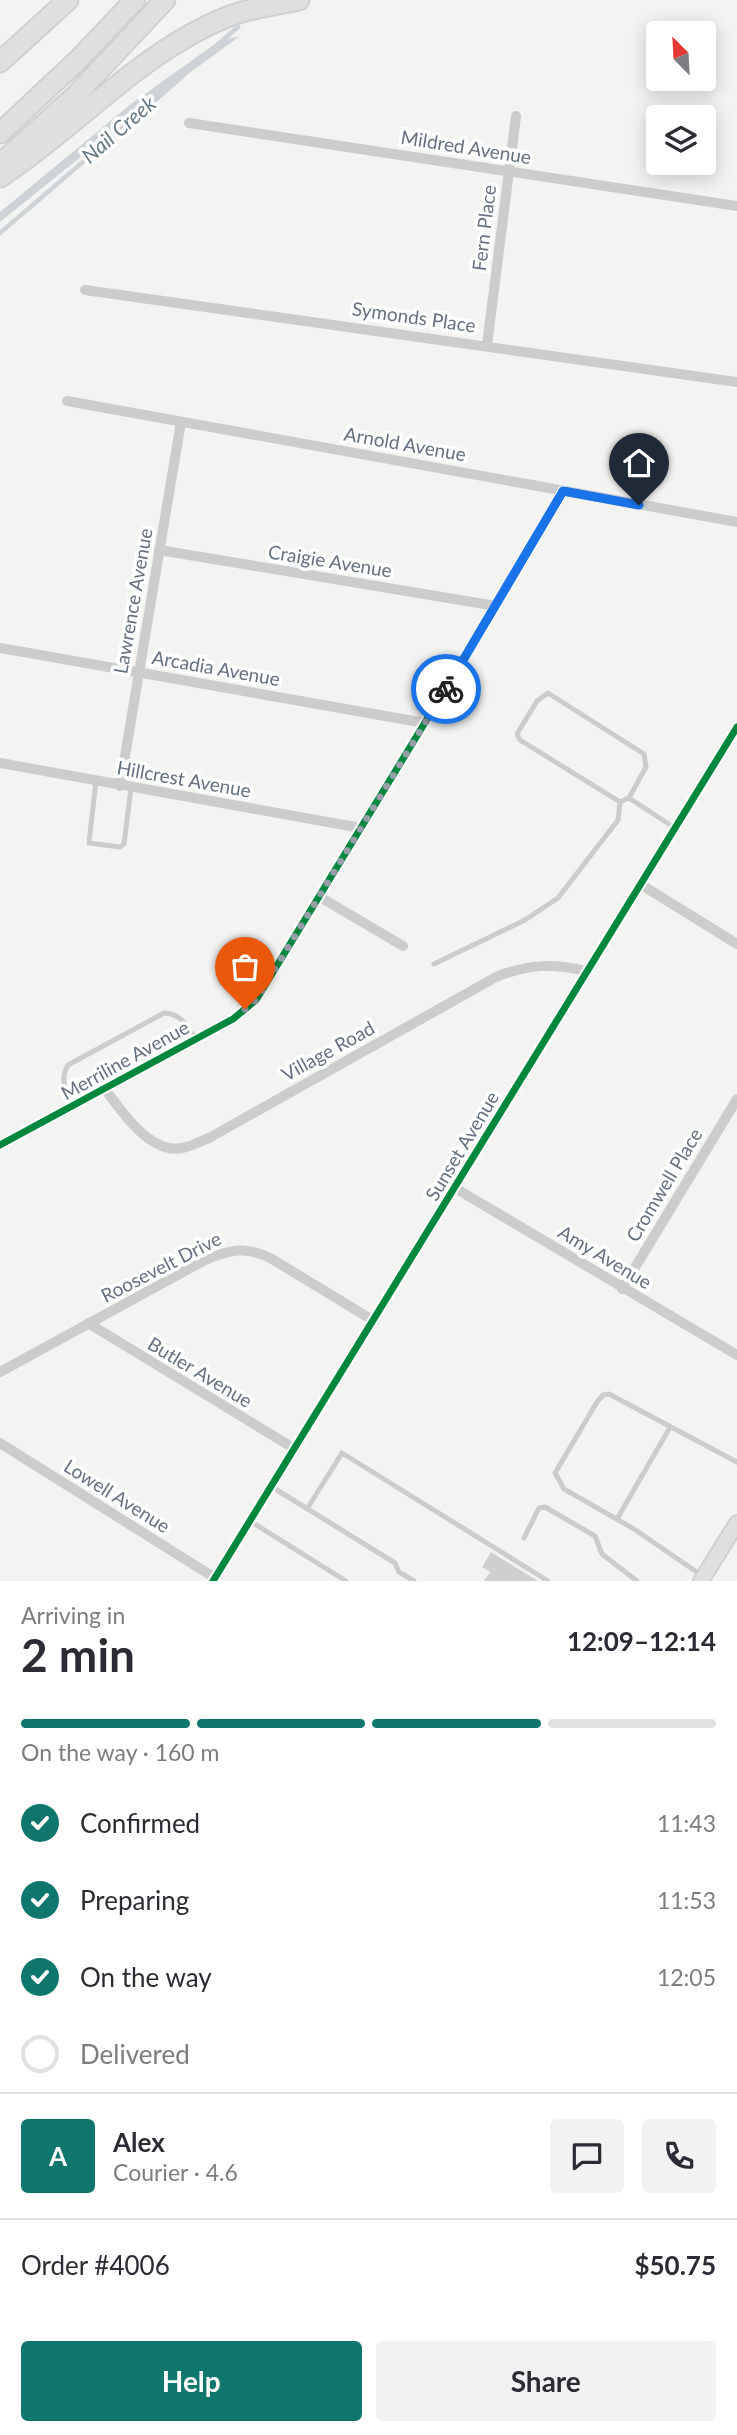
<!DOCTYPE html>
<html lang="en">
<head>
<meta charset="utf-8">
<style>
	:root { --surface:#fff; --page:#f2f2f3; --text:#2b2b33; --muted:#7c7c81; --line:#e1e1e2; --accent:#0f766e }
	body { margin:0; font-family:Lato,sans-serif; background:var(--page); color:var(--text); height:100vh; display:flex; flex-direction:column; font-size:26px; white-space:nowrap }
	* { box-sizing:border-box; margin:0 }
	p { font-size:23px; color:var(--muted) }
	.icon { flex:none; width:38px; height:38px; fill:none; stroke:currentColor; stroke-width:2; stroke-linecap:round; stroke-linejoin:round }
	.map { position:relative; height:1581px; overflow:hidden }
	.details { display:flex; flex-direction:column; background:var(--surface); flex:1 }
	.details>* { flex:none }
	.needle { width:46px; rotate:336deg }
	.buttons { position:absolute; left:646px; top:21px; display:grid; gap:14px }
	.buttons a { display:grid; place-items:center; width:70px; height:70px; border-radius:7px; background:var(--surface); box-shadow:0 4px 18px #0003; font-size:35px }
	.pin { position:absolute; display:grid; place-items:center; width:60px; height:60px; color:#fff; margin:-72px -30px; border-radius:50% 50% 50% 0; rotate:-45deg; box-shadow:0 0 7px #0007 }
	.pin .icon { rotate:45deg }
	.courier { position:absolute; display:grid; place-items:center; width:70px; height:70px; margin:-35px; border:5px solid #1a73e8; border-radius:50%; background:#fff; color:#222; box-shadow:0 2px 9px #0007 }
	.head em { font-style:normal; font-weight:700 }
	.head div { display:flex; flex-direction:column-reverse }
	.head { display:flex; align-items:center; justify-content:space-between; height:119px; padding:0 21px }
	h1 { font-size:46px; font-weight:700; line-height:52px }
	.bar { display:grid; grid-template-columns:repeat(4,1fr); gap:10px 7px; align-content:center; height:84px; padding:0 21px }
	.bar i { height:9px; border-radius:5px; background:var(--line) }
	.bar .selected { background:var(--accent) }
	.bar p { grid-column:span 4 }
	.line { display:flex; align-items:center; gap:18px; padding:0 21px; border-top:2px solid var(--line) }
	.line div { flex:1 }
	.round { display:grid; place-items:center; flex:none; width:74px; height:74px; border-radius:7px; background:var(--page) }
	ol { padding:0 21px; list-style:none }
	li { display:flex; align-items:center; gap:21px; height:77px }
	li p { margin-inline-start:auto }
	li .icon { padding:7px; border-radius:50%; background:var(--accent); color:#fff; stroke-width:4 }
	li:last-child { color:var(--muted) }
	li i { width:38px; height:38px; border:4px solid var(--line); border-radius:50% }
	.action { display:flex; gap:14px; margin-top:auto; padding:14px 21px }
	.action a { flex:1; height:80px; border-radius:7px; background:var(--accent); color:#fff; font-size:28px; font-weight:700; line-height:80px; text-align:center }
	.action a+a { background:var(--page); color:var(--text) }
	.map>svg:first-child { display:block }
	.water { fill:#cdd3d7 }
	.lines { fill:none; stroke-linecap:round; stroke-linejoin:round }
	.stream { stroke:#cdd3d7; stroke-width:4.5 }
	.building { fill:#cecfce }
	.secondary-casing { stroke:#cfcfcf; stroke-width:18 }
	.highway-casing { stroke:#cfd0d0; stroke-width:23 }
	.lane { stroke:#cbcccc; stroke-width:5 }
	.street { stroke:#cbcccc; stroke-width:10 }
	.secondary { stroke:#dfdfe0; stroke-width:14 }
	.highway { stroke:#dfdfe0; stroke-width:19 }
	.cycleway-casing { stroke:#fff; stroke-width:11 }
	.cycleway { stroke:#00873e; stroke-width:7 }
	.done { stroke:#979ea8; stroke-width:7; stroke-dasharray:0 12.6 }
	.route { stroke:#1a73e8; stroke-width:9 }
	.labels { text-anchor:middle; stroke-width:7; stroke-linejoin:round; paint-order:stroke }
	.street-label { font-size:19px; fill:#657180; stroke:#fff }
	.water-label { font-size:21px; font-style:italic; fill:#657985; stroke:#fff }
</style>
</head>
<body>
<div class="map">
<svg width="737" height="1581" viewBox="0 0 737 1581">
	<rect width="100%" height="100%" fill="#f3f3f1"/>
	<path class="water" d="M240 36 139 110 0 222V212L131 104 219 41Z"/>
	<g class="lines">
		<path class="stream" d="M217 45 238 27
			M0 233 183 76"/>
	</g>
	<path class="building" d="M491 1552 538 1581H484L490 1572 482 1567Z"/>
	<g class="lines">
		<g class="secondary-casing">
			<path id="secondary" d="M701 1581 737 1523"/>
		</g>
		<g class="highway-casing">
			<path id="highway" d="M0 62 68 0
				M0 133 78 60 135 0
				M0 164 75 96 165 0
				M0 177C77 127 140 52 227 17 249 8 276 5 299 0"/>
		</g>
		<path class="lane" d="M96 781 89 843 120 847 124 844 131 788
			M629 798 620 802 520 740 517 734 537 701 548 693 644 754 646 767 629 798 675 828
			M434 964 525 920 558 898 618 820 620 802
			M74 1106C66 1091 59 1081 68 1065L164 1013C181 1013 187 1026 196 1039
			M272 1487 395 1563 399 1572 414 1581
			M307 1509 342 1453 548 1581
			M617 1519 669 1429
			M250 1521 346 1581
			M524 1538 539 1508 545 1507 595 1536 602 1554 637 1581
			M701 1575 634 1529 564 1489 555 1473 597 1402 603 1395 609 1394 737 1462"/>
		<path class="street" d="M189 123 737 206
			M85 290 737 382
			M487 345 516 116
			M67 401 737 522
			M159 550 496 606
			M0 648 425 723
			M0 763 361 828
			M120 786 181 422
			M640 884 737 944
			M320 897 403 946
			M105 1089C122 1112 150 1154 182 1148 191 1147 200 1141 209 1138L496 977C529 964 552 963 587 971
			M0 1145 233 1019 256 1000 496 606 563 491
			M455 1188 737 1355
			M622 1289 737 1099
			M88 1323 295 1449
			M0 1372 205 1260C232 1249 246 1246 272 1259L374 1321
			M0 1443 215 1578
			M213 1581 737 727"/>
		<use href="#secondary" class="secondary"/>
		<use href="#highway" class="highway"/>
		<g class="cycleway-casing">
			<path id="cycleway" d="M0 1145 233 1019 256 1000 496 606 563 491
				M213 1581 737 727"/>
		</g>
		<use href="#cycleway" class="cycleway"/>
	</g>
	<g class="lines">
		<path class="done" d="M245 1009 256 1000 446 689"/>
		<path class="route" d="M446 689 563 491 639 505"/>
	</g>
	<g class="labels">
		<g class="street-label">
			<text transform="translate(466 147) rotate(9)" y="7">Mildred Avenue</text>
			<text transform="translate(484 228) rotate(-83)" y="7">Fern Place</text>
			<text transform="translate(414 317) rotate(8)" y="7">Symonds Place</text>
			<text transform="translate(405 444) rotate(10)" y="7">Arnold Avenue</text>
			<text transform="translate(330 561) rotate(9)" y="7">Craigie Avenue</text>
			<text transform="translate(133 601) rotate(-80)" y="7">Lawrence Avenue</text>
			<text transform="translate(216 668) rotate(10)" y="7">Arcadia Avenue</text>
			<text transform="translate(184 779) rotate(10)" y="7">Hillcrest Avenue</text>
			<text transform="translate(328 1051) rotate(-29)" y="7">Village Road</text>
			<text transform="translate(125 1060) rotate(-29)" y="7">Merriline Avenue</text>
			<text transform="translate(462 1146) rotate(-59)" y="7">Sunset Avenue</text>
			<text transform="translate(664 1185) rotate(-59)" y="7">Cromwell Place</text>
			<text transform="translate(605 1257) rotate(31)" y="7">Amy Avenue</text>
			<text transform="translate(161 1267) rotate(-27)" y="7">Roosevelt Drive</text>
			<text transform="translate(200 1372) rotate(31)" y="7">Butler Avenue</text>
			<text transform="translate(117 1496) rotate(32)" y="7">Lowell Avenue</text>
		</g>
		<g class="water-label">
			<text transform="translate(119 130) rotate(-41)" y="7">Nail Creek</text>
		</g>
	</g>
</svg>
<div class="buttons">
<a><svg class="needle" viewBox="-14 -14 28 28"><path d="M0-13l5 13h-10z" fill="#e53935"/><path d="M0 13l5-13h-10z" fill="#7c7c81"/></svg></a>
<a><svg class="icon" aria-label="layers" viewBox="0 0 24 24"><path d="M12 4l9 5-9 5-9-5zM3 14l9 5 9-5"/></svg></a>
</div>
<div class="pin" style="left:245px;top:1009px;background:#ea580c"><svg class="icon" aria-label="bag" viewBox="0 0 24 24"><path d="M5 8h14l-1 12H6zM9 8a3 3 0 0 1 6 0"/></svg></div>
<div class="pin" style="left:639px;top:505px;background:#1f2937"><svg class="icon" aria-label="home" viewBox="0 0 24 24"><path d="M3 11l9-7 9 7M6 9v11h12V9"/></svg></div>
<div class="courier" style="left:446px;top:689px"><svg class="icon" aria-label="bike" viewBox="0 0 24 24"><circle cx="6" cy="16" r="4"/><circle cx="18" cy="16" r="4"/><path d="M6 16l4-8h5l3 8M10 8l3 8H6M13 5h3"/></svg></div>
</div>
<section class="details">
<div class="head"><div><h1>2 min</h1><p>Arriving in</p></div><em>12:09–12:14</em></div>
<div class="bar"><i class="selected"></i><i class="selected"></i><i class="selected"></i><i></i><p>On the way · 160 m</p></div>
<ol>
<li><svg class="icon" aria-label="check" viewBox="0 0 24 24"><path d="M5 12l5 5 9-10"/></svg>Confirmed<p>11:43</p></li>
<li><svg class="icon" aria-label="check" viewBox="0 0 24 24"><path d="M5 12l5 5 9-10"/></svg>Preparing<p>11:53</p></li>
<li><svg class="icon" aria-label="check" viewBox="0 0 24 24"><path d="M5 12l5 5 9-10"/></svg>On the way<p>12:05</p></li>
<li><i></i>Delivered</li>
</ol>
<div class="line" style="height:126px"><b class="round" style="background:var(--accent);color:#fff">A</b><div><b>Alex</b><p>Courier · 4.6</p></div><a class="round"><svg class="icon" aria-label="chat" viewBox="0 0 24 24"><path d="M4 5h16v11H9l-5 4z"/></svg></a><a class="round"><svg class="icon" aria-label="phone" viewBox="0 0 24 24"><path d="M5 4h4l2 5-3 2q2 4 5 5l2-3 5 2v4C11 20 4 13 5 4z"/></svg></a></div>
<div class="line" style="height:91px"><div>Order #4006</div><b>$50.75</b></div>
<div class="action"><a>Help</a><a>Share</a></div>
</section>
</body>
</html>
